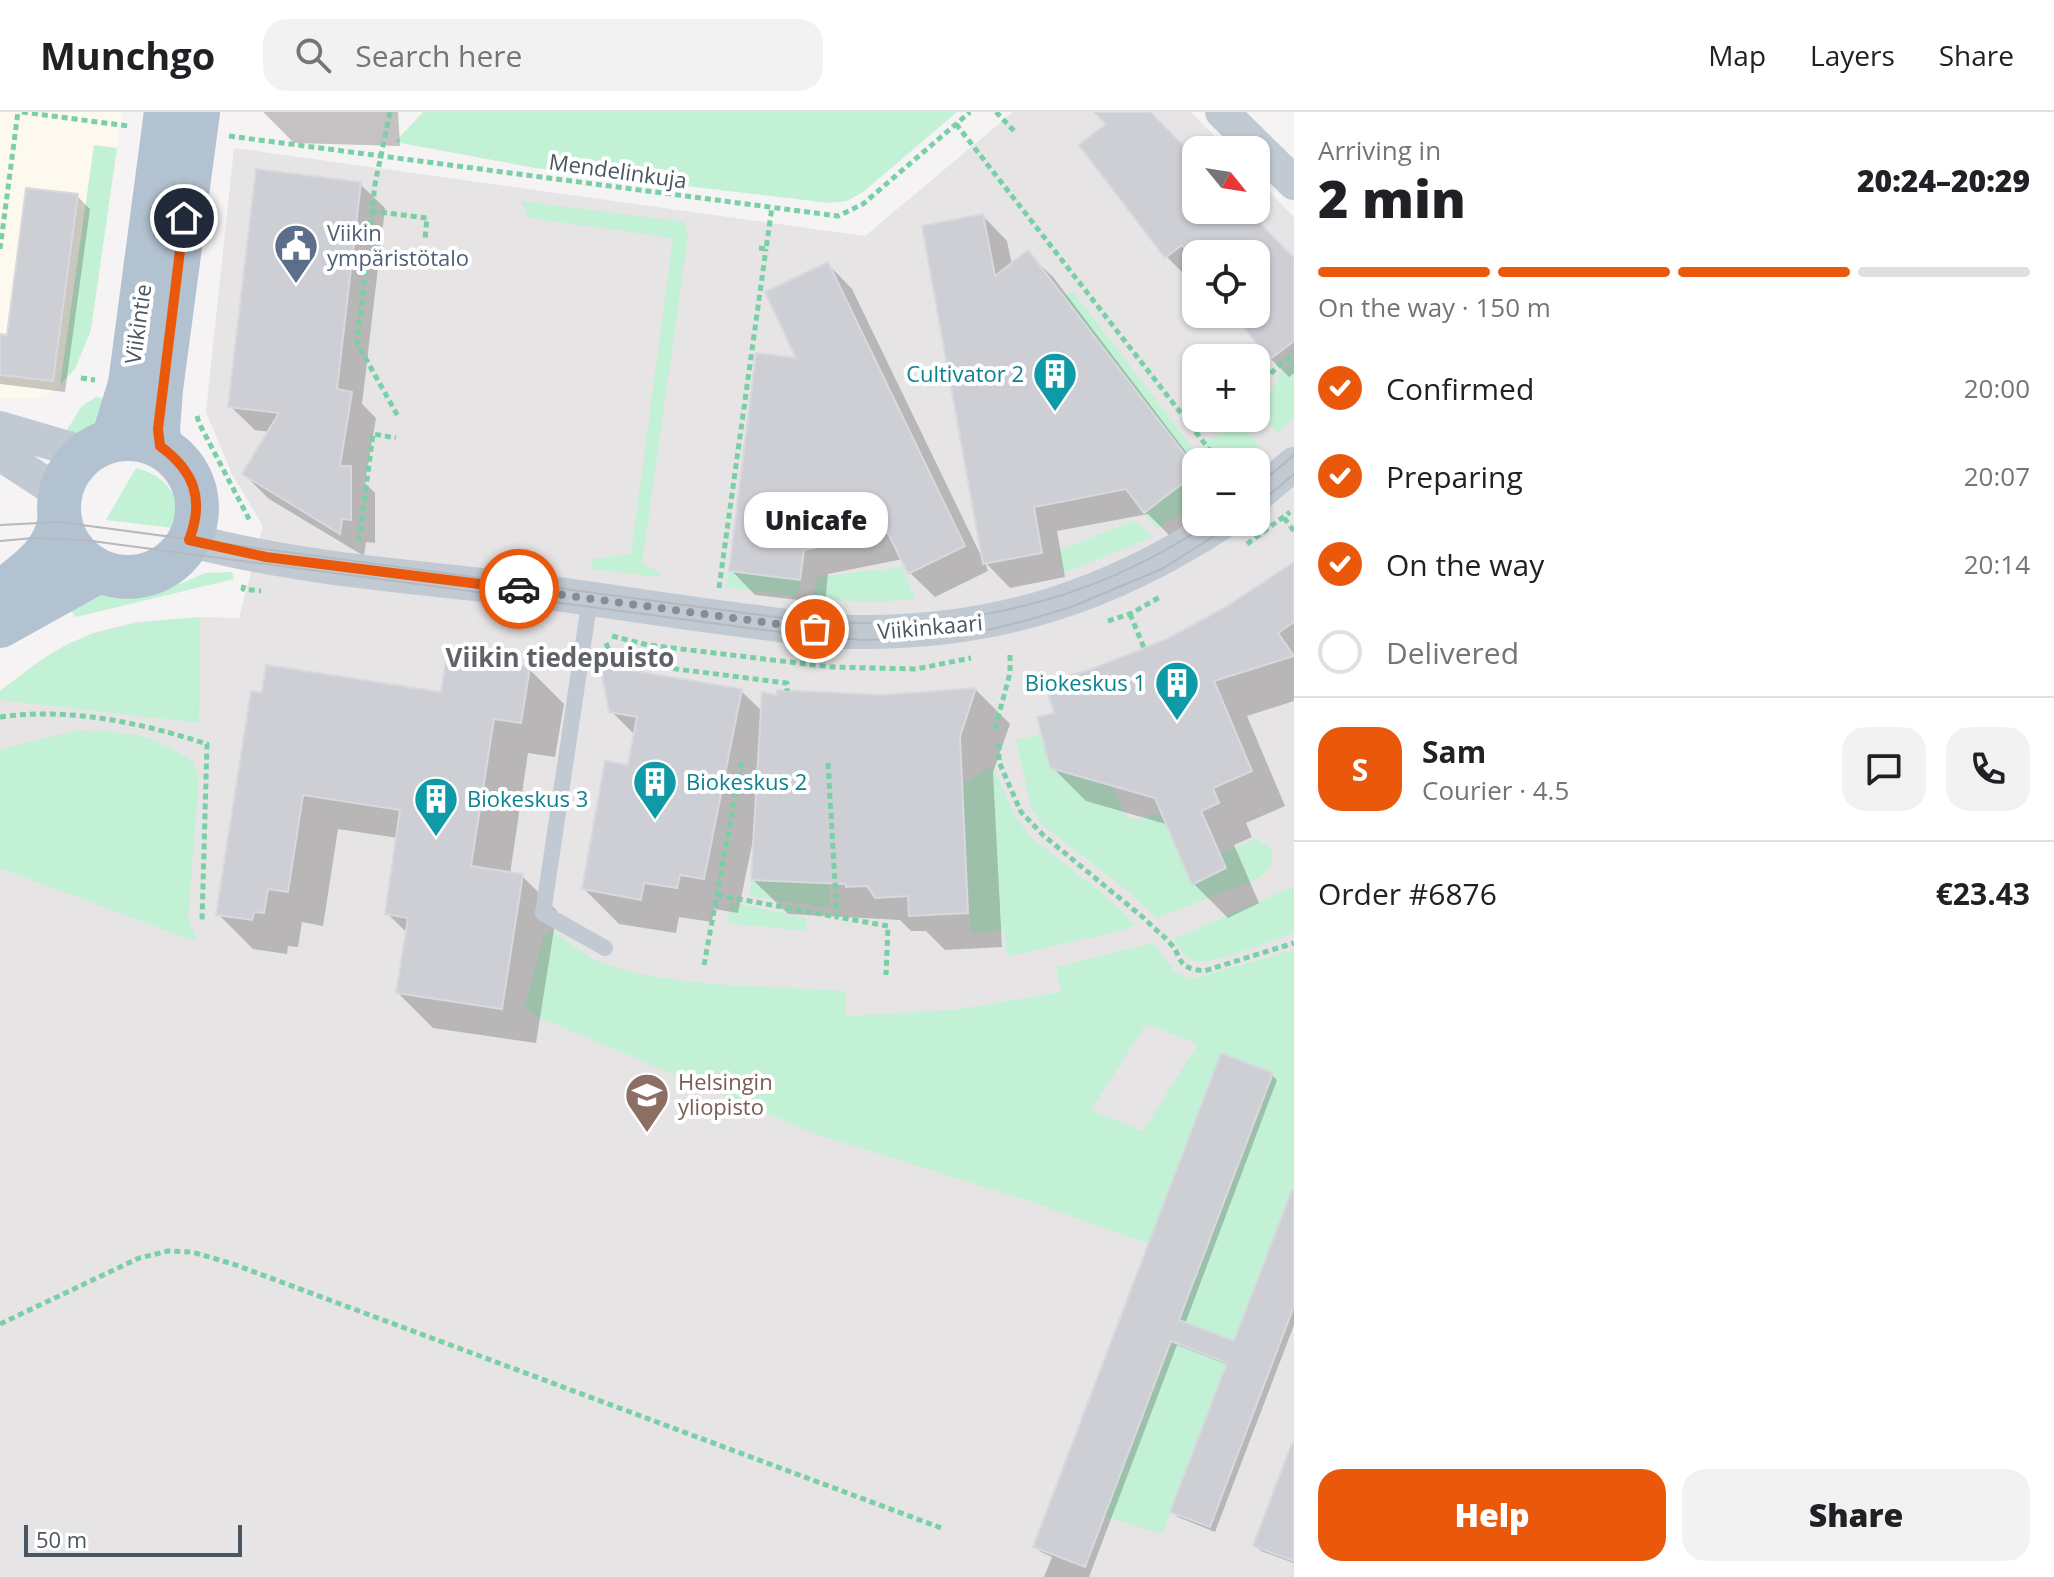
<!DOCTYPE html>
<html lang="en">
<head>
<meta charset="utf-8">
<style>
	:root { --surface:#fff; --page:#f2f2f2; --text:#202124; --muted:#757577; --line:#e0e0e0; --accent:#ea580c }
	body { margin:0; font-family:"Open Sans",sans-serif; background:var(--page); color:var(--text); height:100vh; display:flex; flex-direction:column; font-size:30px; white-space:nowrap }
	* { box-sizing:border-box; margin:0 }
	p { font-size:26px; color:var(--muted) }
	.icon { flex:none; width:44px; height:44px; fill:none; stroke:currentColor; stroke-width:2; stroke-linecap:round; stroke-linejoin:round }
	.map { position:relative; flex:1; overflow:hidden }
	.drawer { display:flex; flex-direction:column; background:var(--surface); width:760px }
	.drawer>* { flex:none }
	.needle { width:52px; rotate:120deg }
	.tools { position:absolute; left:1182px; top:24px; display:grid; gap:16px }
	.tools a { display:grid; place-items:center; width:88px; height:88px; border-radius:16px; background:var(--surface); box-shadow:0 2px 6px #0004; font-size:40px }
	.scale { position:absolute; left:24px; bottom:20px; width:218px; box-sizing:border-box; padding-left:8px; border:4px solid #4a5661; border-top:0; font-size:22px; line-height:28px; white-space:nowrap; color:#4a5661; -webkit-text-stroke:6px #fff; paint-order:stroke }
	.pin { position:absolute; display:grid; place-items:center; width:68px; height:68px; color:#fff; margin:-34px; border:4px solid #fff; border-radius:50%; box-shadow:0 2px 8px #0007 }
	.courier { position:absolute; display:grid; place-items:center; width:80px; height:80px; margin:-40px; border:6px solid #ea580c; border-radius:50%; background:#fff; color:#222; box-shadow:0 2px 10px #0007 }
	.bubble { position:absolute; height:56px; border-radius:24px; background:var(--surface); box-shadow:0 2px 6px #0004; font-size:26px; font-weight:800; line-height:56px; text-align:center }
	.summary em { font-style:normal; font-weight:800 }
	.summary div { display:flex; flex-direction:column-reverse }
	.summary { display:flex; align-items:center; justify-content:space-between; height:136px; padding:0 24px }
	h1 { font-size:52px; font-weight:800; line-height:60px }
	.bar { display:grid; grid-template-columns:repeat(4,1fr); gap:12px 8px; align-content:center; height:96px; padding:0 24px }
	.bar i { height:10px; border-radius:6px; background:var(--line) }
	.bar .on { background:var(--accent) }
	.bar p { grid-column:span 4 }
	.line { display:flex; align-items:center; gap:20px; padding:0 24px; border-top:2px solid var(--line) }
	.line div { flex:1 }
	.round { display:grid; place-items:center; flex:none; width:84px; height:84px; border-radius:24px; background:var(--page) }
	ol { padding:0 24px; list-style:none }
	li { display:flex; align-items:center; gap:24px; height:88px }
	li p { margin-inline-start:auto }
	li .icon { padding:8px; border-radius:50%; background:var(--accent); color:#fff; stroke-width:4 }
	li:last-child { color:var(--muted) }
	li i { width:44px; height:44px; border:4px solid var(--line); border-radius:50% }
	.button { display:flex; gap:16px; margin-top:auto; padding:16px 24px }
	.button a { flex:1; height:92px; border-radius:24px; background:var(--accent); color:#fff; font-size:32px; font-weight:800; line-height:92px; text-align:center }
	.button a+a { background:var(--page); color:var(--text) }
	header { display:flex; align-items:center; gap:48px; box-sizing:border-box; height:112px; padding:0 40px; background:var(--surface); border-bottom:2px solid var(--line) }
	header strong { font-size:38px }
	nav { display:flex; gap:44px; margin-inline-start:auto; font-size:28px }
	.search { width:560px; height:72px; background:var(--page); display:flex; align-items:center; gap:20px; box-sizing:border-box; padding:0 28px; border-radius:24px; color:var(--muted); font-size:30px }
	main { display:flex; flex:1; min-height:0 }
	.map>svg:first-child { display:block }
	.commercial { fill:#fdf9ef }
	.education { fill:#e6e4e5; fill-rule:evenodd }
	.green { fill:#c3f1d5; fill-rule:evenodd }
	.shadow { fill:#0003 }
	.building { fill:#cdcfd5; stroke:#d7d9de; stroke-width:2 }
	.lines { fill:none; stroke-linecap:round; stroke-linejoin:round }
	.path { stroke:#7ad0a6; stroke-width:5; stroke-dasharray:6 4; stroke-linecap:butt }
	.lane { stroke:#c1cad2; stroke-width:16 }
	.street { stroke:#c1cad2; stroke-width:34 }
	.primary { stroke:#b3c2d1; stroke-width:44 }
	.tram { stroke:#b5b8bd; stroke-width:2 }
	.done { stroke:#868d94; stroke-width:8; stroke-dasharray:0 14.4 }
	.route { stroke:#ea580c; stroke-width:10 }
	.labels { text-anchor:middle; stroke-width:8; stroke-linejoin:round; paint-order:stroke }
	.street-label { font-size:22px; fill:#4a5661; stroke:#fff }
	.service-label { font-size:22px; fill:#4e5e75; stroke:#fff; text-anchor:start }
	.culture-label { font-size:22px; fill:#0d838f; stroke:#fff; text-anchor:end }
	.education-label { font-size:22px; fill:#785e54; stroke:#fff; text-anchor:start }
	.quarter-label { font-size:26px; font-weight:bold; fill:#5f6368; stroke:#fff }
</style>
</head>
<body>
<header>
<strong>Munchgo</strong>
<div class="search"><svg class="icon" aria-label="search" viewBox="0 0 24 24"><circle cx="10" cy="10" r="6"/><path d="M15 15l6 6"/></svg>Search here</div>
<nav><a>Map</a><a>Layers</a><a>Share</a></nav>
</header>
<main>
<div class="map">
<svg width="1294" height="1465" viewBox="0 0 1294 1465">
	<rect width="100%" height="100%" fill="#f5f3f3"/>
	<path class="commercial" d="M0 0H122L91 218 69 265 51 281 42 285H0Z"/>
	<path class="education" d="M1013 0H1191L1228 38H1196V98H1256V66L1294 105V1465H0V579L57 538 93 521 136 510 200 505 239 506 263 414 232 362 206 300 234 36 865 124ZM1196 142H1256V202H1196ZM1196 246H1256V306H1196ZM1196 350H1256V410H1196Z"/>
	<path class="green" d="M423 0H957L863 80 847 89 830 91 535 56 395 30Z
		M94 33 117 36 91 218 75 257 60 273Z
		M521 89 684 110 688 125 642 452 659 460V465L590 457 593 447 631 442 673 126 529 106Z
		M1073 179 1203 350H1196V357L1064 185Z
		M1294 246V305L1278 321 1256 297V292L1279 269 1276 265Z
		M96 285 117 289C100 311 93 324 63 324L82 294Z
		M1239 309 1264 341 1253 350H1218L1204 331Z
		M136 356C166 363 184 386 173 416L106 408Z
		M1196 361V392L1157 417 1144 401Z
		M1135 408 1152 425 1064 461 1058 439Z
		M901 455 916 487 877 490 813 487 817 465Z
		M729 459 801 468 798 481 794 484 726 475Z
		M232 460 234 467 76 505 64 491 100 477 135 482 159 481 205 461Z
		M200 505 199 611 0 588V579C18 566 36 550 56 539 100 512 151 509 200 505Z
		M76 619C125 619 152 621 193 650L199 665 188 807 197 830 0 756V637Z
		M1042 622 1113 674 1122 697 1130 707H1142L1162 700 1192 772 1225 757 1220 742 1256 726 1272 738C1274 754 1267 760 1255 768L1157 806 1129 780 1040 711 1031 695 1016 628Z
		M993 654 1013 701 1029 724 1102 781 1135 812 1123 818 1007 845 1004 818 971 822 962 672Z
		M828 742 830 796 750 784 751 768 805 770 807 743Z
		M1294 774V821C1273 828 1214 853 1195 849 1184 846 1179 835 1173 827Z
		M730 790 806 806V819L727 811Z
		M550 819C567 827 585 845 602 851 675 877 768 873 845 879L846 904 955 898 1061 880 1056 855 1153 831 1175 860 1192 867 1294 838V1072L1234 1229 1179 1208 1272 961 1222 941 1149 1132 1032 1090 813 1021 538 905 524 896 544 824ZM1146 912 1198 932 1143 1019 1091 998Z
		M1171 1229 1227 1251 1162 1422 1104 1404Z"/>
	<path class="shadow" d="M263 0H398L400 34 294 31Z
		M1097 0H1148L1196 49V98H1244L1294 148V261L1289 265 1271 247 1237 202H1256V142H1196V154L1185 163 1166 144 1109 13Z
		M360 72 385 96 362 292 376 306 365 371 375 381V431L366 430 364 444 269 387 244 362 270 320 255 318 230 294Z
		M77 84 90 97 65 280 0 272V224L8 225Z
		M983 104 1007 129 1012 153 1028 141 1053 165 1196 353V404L1170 424 1148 402 1057 419 1065 465 1010 476 985 450 988 459 935 485 910 461 903 447 828 462 825 491 755 483 731 458 828 152 852 177 984 450Z
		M1294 450V589L1247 604 1285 694 1246 711 1252 725 1234 733 1259 791 1228 806 1194 772 1169 713 1086 689 1052 655 1057 602 1093 559 1168 528 1227 497Z
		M529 557 564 592 555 645 528 641 510 762 522 764 557 799 536 931 433 916 398 881 408 822 387 801 398 726 338 717 323 814 302 810 298 835 288 834 287 842 253 837 218 802 252 581 443 582Z
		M976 578 1010 612 993 660 1002 835 945 838 926 819H911L900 808 788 802 753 768 756 729 753 728 738 801 714 797 712 810 679 805 676 821 619 812 584 777 630 655 636 624 611 599 741 579 763 600 778 585H882Z
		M1272 963 1277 968 1185 1212 1235 1231 1294 1078V1213L1215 1420 1178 1405 1172 1400 1228 1253 1177 1233 1089 1465H1044L1052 1445 1041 1440 1035 1435Z
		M1294 1331V1451L1261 1439 1255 1433Z"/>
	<path class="building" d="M1094 0H1150L1196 46V98H1247L1294 146V229L1269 248 1234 202H1256V142H1188L1182 133 1165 146 1079 33 1106 12Z
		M256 57 361 70 337 277 352 280 340 354H351V408L342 407 340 422 242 362 279 301 228 295Z
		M26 76 78 82 53 269 0 263V222L7 223Z
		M983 102 995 164 1028 138 1196 357V361L1144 401 1126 377 1034 395 1042 441 983 452 922 114Z
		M828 150 965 434 908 462 888 421 804 438 800 468 729 459 756 241 796 246 765 180Z
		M1294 450V510L1278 521 1294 544 1214 569 1252 659 1213 676 1219 691 1201 699 1226 756 1192 773 1155 686 1050 656 1037 605 1054 601 1045 571 1092 557 1167 527 1226 495Z
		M447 542 530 555 521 611 494 607 471 754 523 762 502 897 396 881 408 806 385 802 400 698 303 683 288 780 268 777 264 801 254 800 252 808 216 803 251 579 262 581 266 553 441 580Z
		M600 553 742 577 704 767 680 763 677 776 644 771 641 788 582 777 605 649 628 653 637 605 609 600Z
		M976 576 960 625 968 801 909 804 908 784 875 786 867 774 846 775V772L751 768 762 580 776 583 777 578 882 583Z
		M1221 941 1273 961 1179 1208 1234 1229 1292 1078H1294V1194L1210 1415 1170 1400 1227 1251 1171 1229 1085 1455 1033 1435Z
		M1292 1331H1294V1449L1253 1434Z"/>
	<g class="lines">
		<path class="path" d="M22 0 128 14
			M390 0 375 72 357 231 399 306
			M996 0 1016 21
			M956 12 1219 350
			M229 24 838 104 863 92 970 0
			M371 99 427 106 425 127
			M759 136 766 137 772 95
			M0 137 18 0
			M81 266 95 268
			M1256 275 1294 240
			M197 304 199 311 250 409
			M1284 406 1294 419
			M359 429 373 322 396 326
			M1247 432 1290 400
			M244 473 243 477 261 479
			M719 476 766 137
			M1130 502 1144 536
			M1108 509 1130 502 1160 485
			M612 524 648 533 831 555 916 557 971 546
			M606 531 613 549 787 571V579
			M0 605C69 595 142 611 207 632L202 808
			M995 617 1010 561V539
			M999 632V650L1021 700 1043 723 1145 807C1153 816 1162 822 1170 831 1185 848 1174 855 1204 859L1294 831
			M828 651 837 805 888 814 886 863
			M717 783 837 805
			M704 853 742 647
			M0 1212 139 1146 168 1139 192 1140 233 1152 944 1417"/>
		<path class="lane" d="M590 486 543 801 605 836"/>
		<path class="street" d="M1222 0 1294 71
			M0 316 85 341
			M0 342 60 381
			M1256 384 1294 352
			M189 428C302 458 420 465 536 479 610 489 683 501 757 510 793 515 829 521 865 520 1001 520 1110 483 1223 410"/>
		<path class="primary" d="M59 396a69 69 0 1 1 138 0a69 69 0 1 1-138 0Z
			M113 328 130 272 166 0
			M160 334 158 317 161 277 198 0
			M0 481C25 461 54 443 59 410
			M0 514 99 459"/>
		<path class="tram" d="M1256 375 1294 343
			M1256 394 1294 362
			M0 413 59 410 783 506C939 523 1078 500 1211 410
			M0 429 34 426 84 428 780 520 861 528 898 527 987 518 1028 508 1071 495 1162 457 1236 410"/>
	</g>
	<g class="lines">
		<path class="done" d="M519 477 815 517"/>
		<path class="route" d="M184 106 158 317 160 334C194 359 205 387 189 428L266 445 519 477"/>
	</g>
	<defs>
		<g id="civic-pin" transform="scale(2.3)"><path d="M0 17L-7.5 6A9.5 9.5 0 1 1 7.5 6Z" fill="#5c6f8a" stroke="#fff"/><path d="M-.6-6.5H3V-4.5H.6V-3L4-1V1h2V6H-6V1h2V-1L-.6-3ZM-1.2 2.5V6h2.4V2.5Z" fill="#fff"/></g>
		<g id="building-pin" transform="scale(2.3)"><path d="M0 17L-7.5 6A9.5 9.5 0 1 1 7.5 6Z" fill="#0f9aa8" stroke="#fff"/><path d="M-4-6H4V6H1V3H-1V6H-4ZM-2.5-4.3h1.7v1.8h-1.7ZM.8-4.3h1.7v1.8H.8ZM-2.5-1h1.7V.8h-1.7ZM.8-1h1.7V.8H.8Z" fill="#fff"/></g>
		<g id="university-pin" transform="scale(2.3)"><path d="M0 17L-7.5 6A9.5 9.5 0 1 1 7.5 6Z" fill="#8d6e63" stroke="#fff"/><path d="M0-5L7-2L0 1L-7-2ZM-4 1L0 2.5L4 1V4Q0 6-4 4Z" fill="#fff"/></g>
	</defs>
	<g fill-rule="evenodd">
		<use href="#civic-pin" x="296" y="134"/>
		<use href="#building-pin" x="1055" y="262"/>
		<use href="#building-pin" x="1177" y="571"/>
		<use href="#building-pin" x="655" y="670"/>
		<use href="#building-pin" x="436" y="687"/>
		<use href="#university-pin" x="647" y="983"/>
	</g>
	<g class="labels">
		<g class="street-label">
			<text transform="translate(618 59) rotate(8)" y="8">Mendelinkuja</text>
			<text transform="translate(138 212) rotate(-82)" y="8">Viikintie</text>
			<text transform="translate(930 515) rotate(-5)" y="8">Viikinkaari</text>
		</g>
		<g class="service-label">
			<text x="327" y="129">Viikin<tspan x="327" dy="25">ympäristötalo</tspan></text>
		</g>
		<g class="culture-label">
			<text x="1024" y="270">Cultivator 2</text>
			<text x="1146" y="579">Biokeskus 1</text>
			<text x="686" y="678" text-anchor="start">Biokeskus 2</text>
			<text x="467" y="695" text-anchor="start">Biokeskus 3</text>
		</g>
		<g class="education-label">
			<text x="678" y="978">Helsingin<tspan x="678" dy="25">yliopisto</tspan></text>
		</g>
		<g class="quarter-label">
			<text x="560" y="555">Viikin tiedepuisto</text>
		</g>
	</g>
</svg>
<div class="tools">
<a><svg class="needle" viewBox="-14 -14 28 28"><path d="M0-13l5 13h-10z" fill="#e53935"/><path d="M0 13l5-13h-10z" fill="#757577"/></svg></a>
<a><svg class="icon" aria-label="locate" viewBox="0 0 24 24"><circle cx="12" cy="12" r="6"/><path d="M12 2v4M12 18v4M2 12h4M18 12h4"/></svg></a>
<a>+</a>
<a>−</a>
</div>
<div class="scale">50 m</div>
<div class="pin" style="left:815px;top:517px;background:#ea580c"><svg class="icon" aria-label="bag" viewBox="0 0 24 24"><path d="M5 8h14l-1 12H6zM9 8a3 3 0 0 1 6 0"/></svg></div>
<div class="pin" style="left:184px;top:106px;background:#1f2937"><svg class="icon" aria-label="home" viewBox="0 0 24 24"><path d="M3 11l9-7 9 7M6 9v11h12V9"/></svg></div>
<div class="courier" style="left:519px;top:477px"><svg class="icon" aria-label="car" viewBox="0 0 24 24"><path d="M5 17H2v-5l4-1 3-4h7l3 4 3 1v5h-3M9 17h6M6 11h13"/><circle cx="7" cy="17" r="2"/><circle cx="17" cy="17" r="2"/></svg></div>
<div class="bubble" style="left:744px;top:380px;width:144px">Unicafe</div>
</div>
<section class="drawer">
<div class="summary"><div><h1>2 min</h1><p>Arriving in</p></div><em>20:24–20:29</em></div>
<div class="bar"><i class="on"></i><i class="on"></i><i class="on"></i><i></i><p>On the way · 150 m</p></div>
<ol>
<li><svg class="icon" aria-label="check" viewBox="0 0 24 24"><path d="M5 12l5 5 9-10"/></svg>Confirmed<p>20:00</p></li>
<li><svg class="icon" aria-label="check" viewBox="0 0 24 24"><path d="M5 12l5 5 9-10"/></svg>Preparing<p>20:07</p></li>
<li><svg class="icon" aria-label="check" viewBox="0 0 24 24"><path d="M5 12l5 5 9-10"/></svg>On the way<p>20:14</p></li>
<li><i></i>Delivered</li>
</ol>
<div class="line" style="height:144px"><b class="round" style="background:var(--accent);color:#fff">S</b><div><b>Sam</b><p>Courier · 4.5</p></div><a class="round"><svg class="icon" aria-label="chat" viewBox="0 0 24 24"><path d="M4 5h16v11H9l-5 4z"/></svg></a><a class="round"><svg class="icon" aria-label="phone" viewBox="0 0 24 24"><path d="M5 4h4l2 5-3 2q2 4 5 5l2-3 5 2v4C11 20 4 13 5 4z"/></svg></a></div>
<div class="line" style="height:104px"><div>Order #6876</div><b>€23.43</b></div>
<div class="button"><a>Help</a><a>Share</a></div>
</section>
</main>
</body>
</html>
